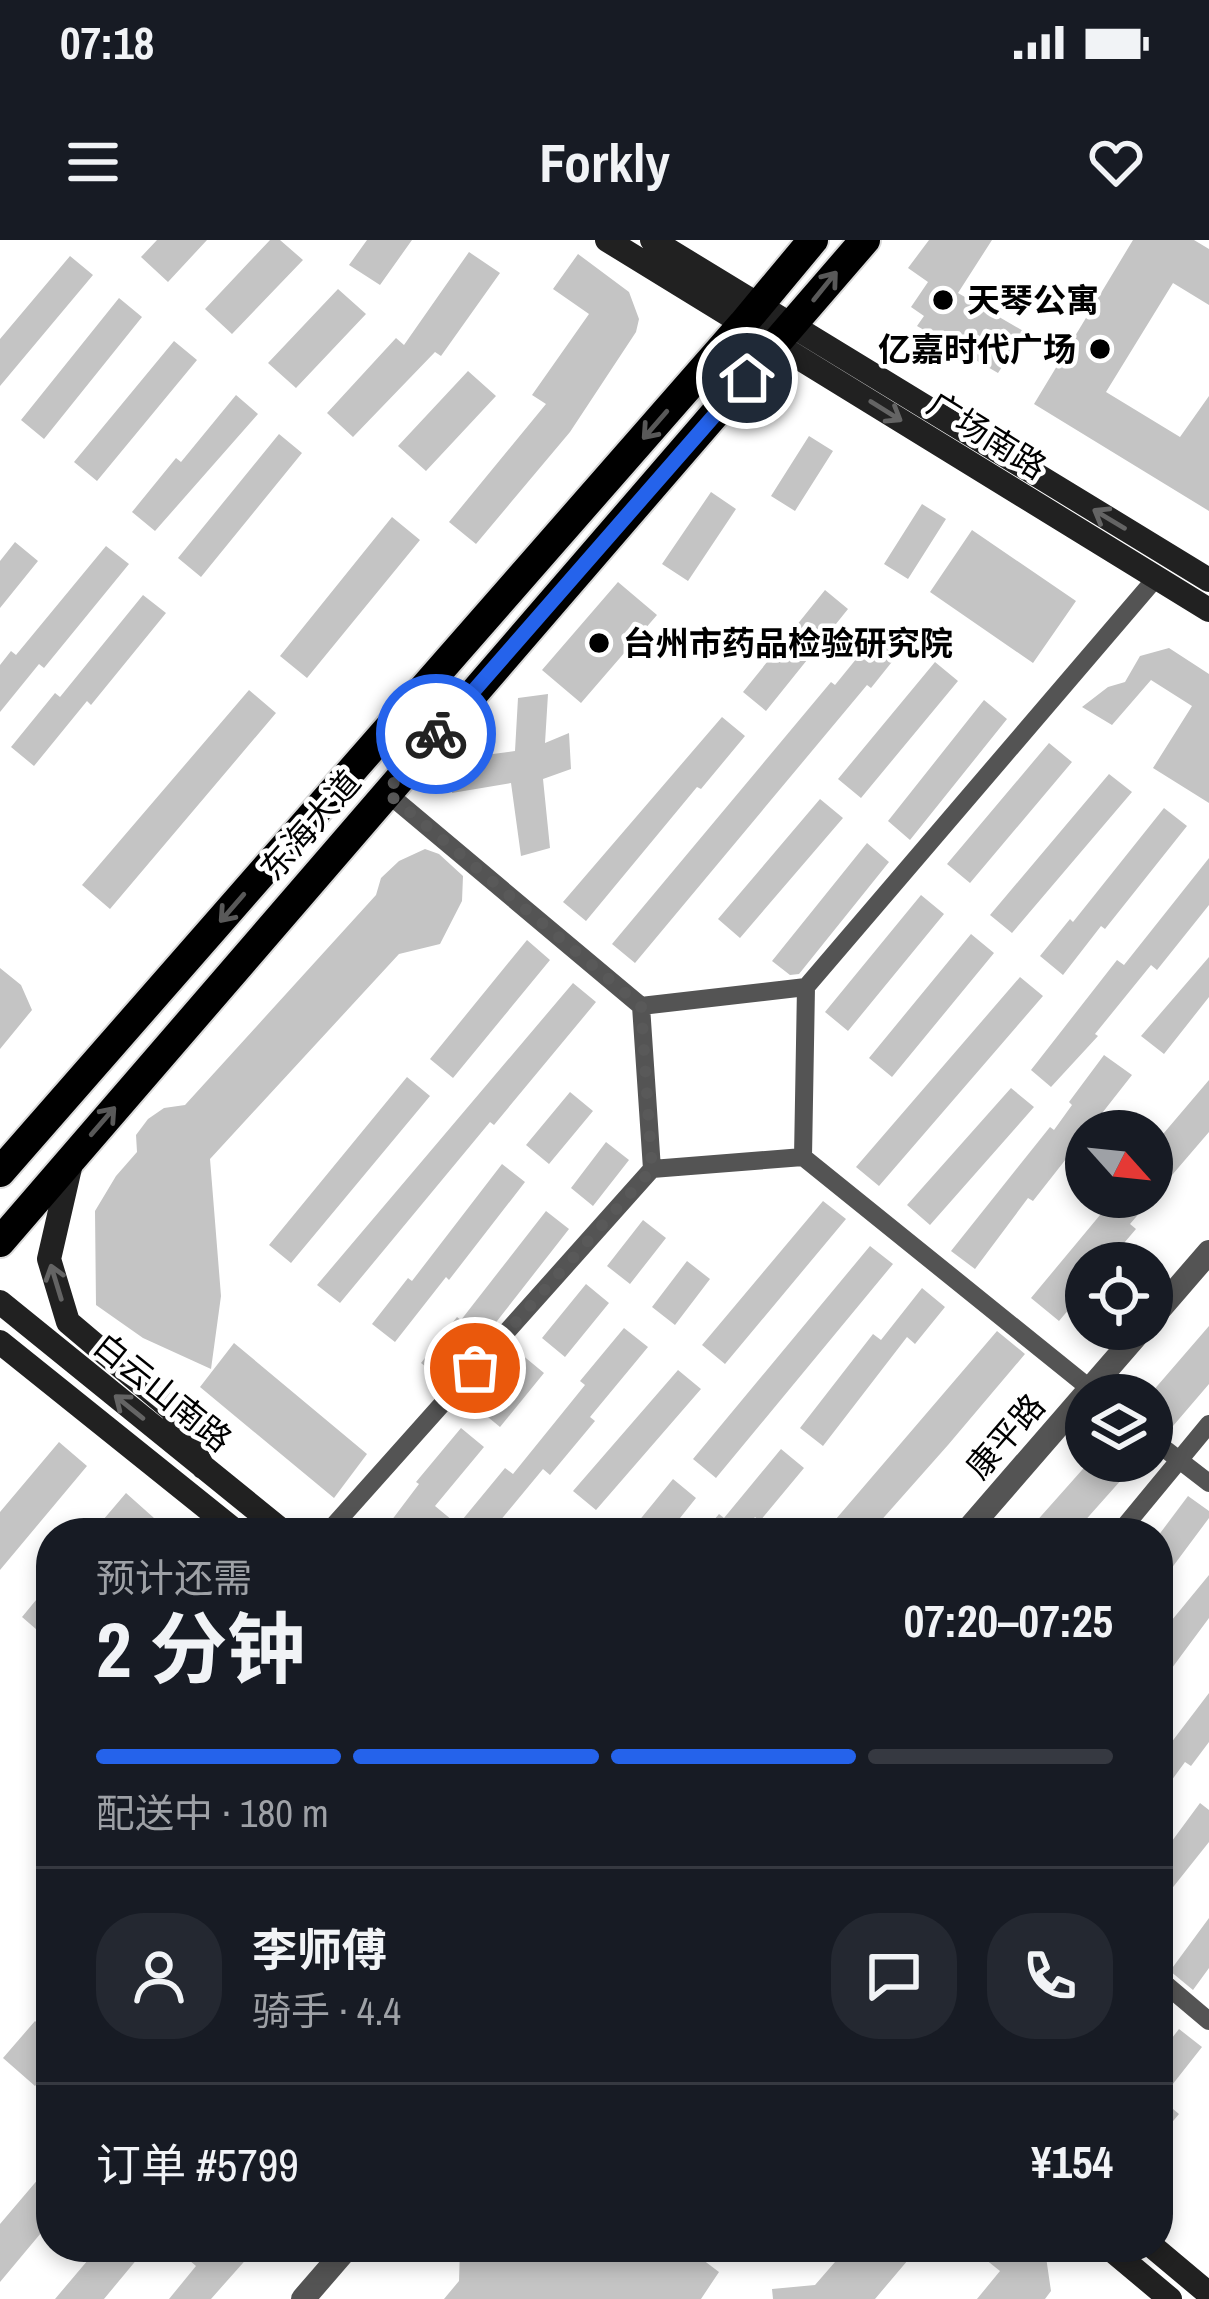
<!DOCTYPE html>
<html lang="zh">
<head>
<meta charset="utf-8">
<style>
	:root { --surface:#171b24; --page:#242831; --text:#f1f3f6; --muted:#9ea1a6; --line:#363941; --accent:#2563eb }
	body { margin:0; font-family:"Archivo Narrow","Noto Sans SC",sans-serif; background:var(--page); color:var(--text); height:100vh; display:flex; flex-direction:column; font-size:45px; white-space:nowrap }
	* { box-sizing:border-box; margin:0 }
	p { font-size:39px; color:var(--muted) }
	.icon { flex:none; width:66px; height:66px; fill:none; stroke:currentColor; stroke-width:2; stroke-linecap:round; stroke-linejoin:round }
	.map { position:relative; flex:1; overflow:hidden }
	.side { position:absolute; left:36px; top:1278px; width:1137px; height:744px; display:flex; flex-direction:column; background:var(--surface); border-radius:48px; box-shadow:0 6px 18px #0003 }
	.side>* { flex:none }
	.needle { width:78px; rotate:117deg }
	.fabs { position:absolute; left:1065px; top:870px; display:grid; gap:24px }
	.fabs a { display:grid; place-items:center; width:108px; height:108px; border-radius:50%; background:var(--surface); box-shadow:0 6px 18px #0003; font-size:60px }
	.pin { position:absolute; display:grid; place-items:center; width:102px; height:102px; color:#fff; margin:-51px; border:6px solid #fff; border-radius:50%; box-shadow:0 3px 12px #0007 }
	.courier { position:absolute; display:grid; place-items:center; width:120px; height:120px; margin:-60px; border:9px solid #2563eb; border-radius:50%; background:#fff; color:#222; box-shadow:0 3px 15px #0007 }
	.head em { font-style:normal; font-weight:700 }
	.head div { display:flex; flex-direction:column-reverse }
	.head { display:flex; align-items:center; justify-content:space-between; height:204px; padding:0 60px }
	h1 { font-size:78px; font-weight:700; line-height:90px }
	.bar { display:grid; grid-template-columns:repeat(4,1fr); gap:18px 12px; align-content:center; height:144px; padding:0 60px }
	.bar i { height:15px; border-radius:9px; background:var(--line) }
	.bar .on { background:var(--accent) }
	.bar p { grid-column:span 4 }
	.line { display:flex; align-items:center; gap:30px; padding:0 60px; border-top:3px solid var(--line) }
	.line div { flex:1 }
	.round { display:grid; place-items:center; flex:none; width:126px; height:126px; border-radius:48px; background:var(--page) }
	.status { display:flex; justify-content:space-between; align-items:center; height:84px; padding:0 60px; background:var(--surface); direction:ltr }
	.status svg { height:33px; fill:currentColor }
	header { display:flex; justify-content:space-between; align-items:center; height:156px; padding:0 60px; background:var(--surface); font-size:54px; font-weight:700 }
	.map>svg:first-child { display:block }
	.building { fill:#c4c4c4 }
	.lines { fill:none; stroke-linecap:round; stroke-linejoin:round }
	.primary-casing { stroke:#dbdbdb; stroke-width:34 }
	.minor { stroke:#545454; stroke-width:18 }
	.tertiary { stroke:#545454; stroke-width:24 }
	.secondary { stroke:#212121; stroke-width:24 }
	.primary { stroke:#000; stroke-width:30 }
	.oneway { stroke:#595959 }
	.oneway2 { stroke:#646464 }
	.done { stroke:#595959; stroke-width:12; stroke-dasharray:0 21.6 }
	.route { stroke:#2563eb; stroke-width:15 }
	.poi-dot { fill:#000; stroke:#fff; stroke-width:4.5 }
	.labels { text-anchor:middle; stroke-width:9; stroke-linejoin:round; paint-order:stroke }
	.poi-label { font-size:33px; font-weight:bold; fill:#000; stroke:#fff; text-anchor:start }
	.street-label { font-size:33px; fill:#000; stroke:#fff }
</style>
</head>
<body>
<div class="status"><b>07:18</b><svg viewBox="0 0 49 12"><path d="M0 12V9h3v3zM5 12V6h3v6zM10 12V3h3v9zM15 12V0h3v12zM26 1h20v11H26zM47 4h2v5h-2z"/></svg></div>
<header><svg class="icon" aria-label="menu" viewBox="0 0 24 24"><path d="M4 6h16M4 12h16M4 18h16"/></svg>Forkly<svg class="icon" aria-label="heart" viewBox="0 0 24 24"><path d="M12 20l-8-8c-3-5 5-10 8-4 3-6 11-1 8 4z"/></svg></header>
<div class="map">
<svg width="1209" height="2059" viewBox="0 0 1209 2059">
	<rect width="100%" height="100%" fill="#fff"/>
	<path class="building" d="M157 0H207L168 42 141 17Z
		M270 0H280L303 20 232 94 205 69Z
		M367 0H412L380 45 349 25Z
		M929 0H992L958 53 1025 92 998 133 917 86 924 76 911 67 928 42 908 28Z
		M1133 0H1194L1209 9V65L1173 43 1106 152 1180 197 1209 156V271L1034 164Z
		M469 12 500 33 441 116 435 112 353 197 327 173 396 98 404 105Z
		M578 14 629 52 639 79 636 92 570 192 476 304 449 282 546 164 532 155 589 74 553 49Z
		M70 16 93 35 0 146V99Z
		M338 49 366 74 296 148 268 123Z
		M119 58 142 77 44 199 21 180Z
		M174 101 197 120 97 241 74 222Z
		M468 131 496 156 426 231 398 206Z
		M236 155 258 174 155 291 132 272 176 218 181 222Z
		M279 194 302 213 201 337 178 318Z
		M809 196 833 211 795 271 771 256Z
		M711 252 736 269 688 341 662 324Z
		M922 264 946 279 908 339 884 324Z
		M392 277 420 300 307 438 280 416Z
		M972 290 1076 361 1033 423 930 352Z
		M15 302 38 321 0 368V321Z
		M106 306 129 324 44 428 39 424 0 472V425L11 411 16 415Z
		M618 342 657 375 581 463 542 430Z
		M825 350 848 369 766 471 743 452Z
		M143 355 166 373 91 465 87 461 34 526 11 507 55 453 60 457Z
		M874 397 899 413 871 448 867 445 635 723 612 704 831 442 835 445Z
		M1169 408 1209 434V563L1153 528 1192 466 1151 440 1112 485 1082 467 1108 447 1125 442 1140 416Z
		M935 422 958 441 861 558 838 539Z
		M249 450 276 473 110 669 82 645Z
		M548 454 545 503 569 493 571 529 543 539 550 608 521 616 511 543 452 553 455 519 515 511 518 458Z
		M984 460 1007 479 910 600 888 581Z
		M722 477 745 496 701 549 697 547 586 681 563 662Z
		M1049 503 1072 522 970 643 947 624Z
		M1109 534 1132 552 1012 693 990 675Z
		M820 559 843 578 740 698 718 679Z
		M1164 568 1187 586 1105 689 1101 686 1063 735 1040 716 1070 679 1073 682Z
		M867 603 889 622 799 734 790 735 772 721Z
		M425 609 439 614 463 636 462 661 440 704 399 714 210 919 221 1056 211 1129 143 1098 96 1065 95 971 116 936 137 912 136 895 148 879 164 868 185 865 376 655 381 638 399 621Z
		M1209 618V665L1157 730 1151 725 1095 794 1098 796 1051 847 1031 830 1117 720 1124 725Z
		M921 655 944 674 848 791 825 772Z
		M971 694 994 713 892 837 869 818Z
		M527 700 550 720 453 838 430 819Z
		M1209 717V757L1164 814 1141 796Z
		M0 728 21 745 32 770 0 809Z
		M1020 737 1043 756 879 946 856 927Z
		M573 743 596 762 494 885 490 882 340 1063 317 1045Z
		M1104 815 1132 835 1033 961 1028 958 975 1029 951 1011 1050 887 1054 890 1072 865 1069 862Z
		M407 837 430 856 291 1023 269 1005Z
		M1209 840V892L1130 984 1136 989 1107 1023H1086V1049L1059 1081 1031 1058 1115 957H1152V907Z
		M1011 848 1034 867 930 985 907 965Z
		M570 852 593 871 549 924 526 905Z
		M606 902 629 920 593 966 571 948Z
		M502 924 525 942 449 1040 446 1037 395 1102 372 1084 408 1038 412 1041Z
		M823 961 846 979 725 1124 702 1105Z
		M546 971 569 989 490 1090 487 1087 444 1141 421 1123 457 1077 461 1080Z
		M643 980 666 998 630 1044 607 1026Z
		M870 1006 893 1024 716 1238 693 1219Z
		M687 1021 710 1039 675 1085 652 1067Z
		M586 1044 609 1063 565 1117 542 1098Z
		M922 1048 945 1067 915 1104 907 1097 823 1206 800 1188 873 1094 881 1100Z
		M1209 1086V1144L1173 1186 1152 1168V1152Z
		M624 1088 648 1107 590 1177 595 1181 550 1235 543 1229 490 1293H382L419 1244 416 1242 461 1188 484 1207 435 1266 458 1285 505 1228 513 1234 585 1145 580 1141Z
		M997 1091 1025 1114 948 1205 870 1293H824Z
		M234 1103 367 1214 334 1258 200 1147Z
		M521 1114 544 1133 500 1187 477 1168Z
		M678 1130 701 1149 596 1270 573 1251Z
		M59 1202 87 1226 0 1330V1272Z
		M781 1209 804 1228 760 1281 755 1277 742 1293H703L719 1274 724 1278Z
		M1090 1221H1138L1074 1293H1026Z
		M673 1239 696 1258 668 1293H629Z
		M126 1253 154 1278 141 1293H92Z
		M1188 1256 1209 1271V1278L1171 1329 1158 1320V1296Z
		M1209 1335V1378L1169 1432 1158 1424V1397Z
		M51 1342V1402L22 1377Z
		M1209 1453V1502L1191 1526 1185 1522 1158 1559V1520Z
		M1200 1563 1209 1570V1602L1158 1666V1620Z
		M1209 1678V1728L1193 1750 1170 1731Z
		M35 1781 51 1795V1828L35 1846 3 1818Z
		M1179 1789 1202 1807 1161 1859 1179 1874 1158 1899V1816Z
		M51 1924V1981L0 2042V1984Z
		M99 2007H125L138 2018 104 2059H55Z
		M200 2007H257L211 2059H169L196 2026 189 2020Z
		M460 2007H686L719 2032 701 2059H444L459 2041Z
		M848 2007H919L875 2059H773L772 2049 815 2045Z
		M970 2007H1034L1046 2017 1051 2051 1045 2059H977L1000 2031Z"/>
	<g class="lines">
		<g class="primary-casing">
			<path id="primary" d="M0 932 743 84 813 0
				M0 1002 865 0"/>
		</g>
		<path class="minor" d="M386 552 641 766
			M806 747 1156 338
			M803 917 806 747 641 766 652 929 803 917 1098 1155
			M1152 1199 1209 1243
			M327 1293 652 929
			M1119 1293 1209 1184
			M1158 1738 1209 1781"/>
		<path class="tertiary" d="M1152 1078 1209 1012
			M965 1293 1142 1089
			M303 2059 348 2007"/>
		<path class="secondary" d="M607 0 1209 370
			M652 0 1209 340
			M72 919 49 1019 68 1082 172 1170 203 1227
			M0 1062 285 1293
			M0 1102 238 1293
			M1108 2007 1170 2059
			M1153 2007 1209 2054"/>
		<use href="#primary" class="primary"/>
	</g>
	<defs><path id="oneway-shaft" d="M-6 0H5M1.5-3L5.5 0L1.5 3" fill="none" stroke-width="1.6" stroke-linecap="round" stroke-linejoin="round" transform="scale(3)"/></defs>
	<g class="oneway">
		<use href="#oneway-shaft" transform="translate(825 46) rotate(-51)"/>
		<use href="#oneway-shaft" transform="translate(655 185) rotate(131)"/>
		<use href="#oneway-shaft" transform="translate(232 668) rotate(131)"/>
		<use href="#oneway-shaft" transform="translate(103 881) rotate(-49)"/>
	</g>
	<g class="oneway2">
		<use href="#oneway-shaft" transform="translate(886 171) rotate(32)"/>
		<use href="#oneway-shaft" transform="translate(1109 279) rotate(-149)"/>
		<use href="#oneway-shaft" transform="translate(56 1042) rotate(-107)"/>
		<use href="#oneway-shaft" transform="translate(129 1167) rotate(-141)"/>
	</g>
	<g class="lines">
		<path class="done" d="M436 494 386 552 641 766 652 929 475 1128"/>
		<path class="route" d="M436 494 747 138"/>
	</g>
	<g class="poi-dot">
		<circle cx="943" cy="60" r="12"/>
		<circle cx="1100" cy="109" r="12"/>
		<circle cx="599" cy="403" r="12"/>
	</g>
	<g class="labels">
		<g class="poi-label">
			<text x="967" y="72">天琴公寓</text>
			<text x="1076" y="121" text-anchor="end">亿嘉时代广场</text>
			<text x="623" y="415">台州市药品检验研究院</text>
		</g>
		<g class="street-label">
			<text transform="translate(987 195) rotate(32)" y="12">广场南路</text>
			<text transform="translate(310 585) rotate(-49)" y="12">东海大道</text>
			<text transform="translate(163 1152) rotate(39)" y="12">白云山南路</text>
			<text transform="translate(1005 1196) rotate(-49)" y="12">康平路</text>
		</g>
	</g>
</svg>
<div class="fabs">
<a><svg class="needle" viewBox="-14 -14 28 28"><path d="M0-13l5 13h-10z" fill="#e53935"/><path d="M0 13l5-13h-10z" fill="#9ea1a6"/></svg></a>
<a><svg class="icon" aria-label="locate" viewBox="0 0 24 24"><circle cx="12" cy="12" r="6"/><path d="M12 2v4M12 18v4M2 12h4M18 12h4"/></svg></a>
<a><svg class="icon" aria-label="layers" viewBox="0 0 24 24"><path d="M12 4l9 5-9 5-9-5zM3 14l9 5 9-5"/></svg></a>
</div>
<div class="pin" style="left:475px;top:1128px;background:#ea580c"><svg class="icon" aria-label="bag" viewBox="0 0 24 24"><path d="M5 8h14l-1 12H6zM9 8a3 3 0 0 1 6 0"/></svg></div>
<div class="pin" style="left:747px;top:138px;background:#1f2937"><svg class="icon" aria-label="home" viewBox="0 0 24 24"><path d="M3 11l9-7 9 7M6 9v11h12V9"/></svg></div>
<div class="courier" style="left:436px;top:494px"><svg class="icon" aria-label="bike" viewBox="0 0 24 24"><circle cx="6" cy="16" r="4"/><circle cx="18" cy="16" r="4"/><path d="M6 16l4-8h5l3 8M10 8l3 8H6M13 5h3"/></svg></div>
<section class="side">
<div class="head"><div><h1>2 分钟</h1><p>预计还需</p></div><em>07:20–07:25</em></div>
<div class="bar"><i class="on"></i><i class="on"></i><i class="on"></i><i></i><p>配送中 · 180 m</p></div>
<div class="line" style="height:216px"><a class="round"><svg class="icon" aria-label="person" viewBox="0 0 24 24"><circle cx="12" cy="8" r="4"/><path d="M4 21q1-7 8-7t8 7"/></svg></a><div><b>李师傅</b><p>骑手 · 4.4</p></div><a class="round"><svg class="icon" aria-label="chat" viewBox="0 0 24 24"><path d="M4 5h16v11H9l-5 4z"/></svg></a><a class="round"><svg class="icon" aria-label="phone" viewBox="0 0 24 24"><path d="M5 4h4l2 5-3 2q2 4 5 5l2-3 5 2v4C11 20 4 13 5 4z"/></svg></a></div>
<div class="line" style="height:156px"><div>订单 #5799</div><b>¥154</b></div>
</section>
</div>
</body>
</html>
